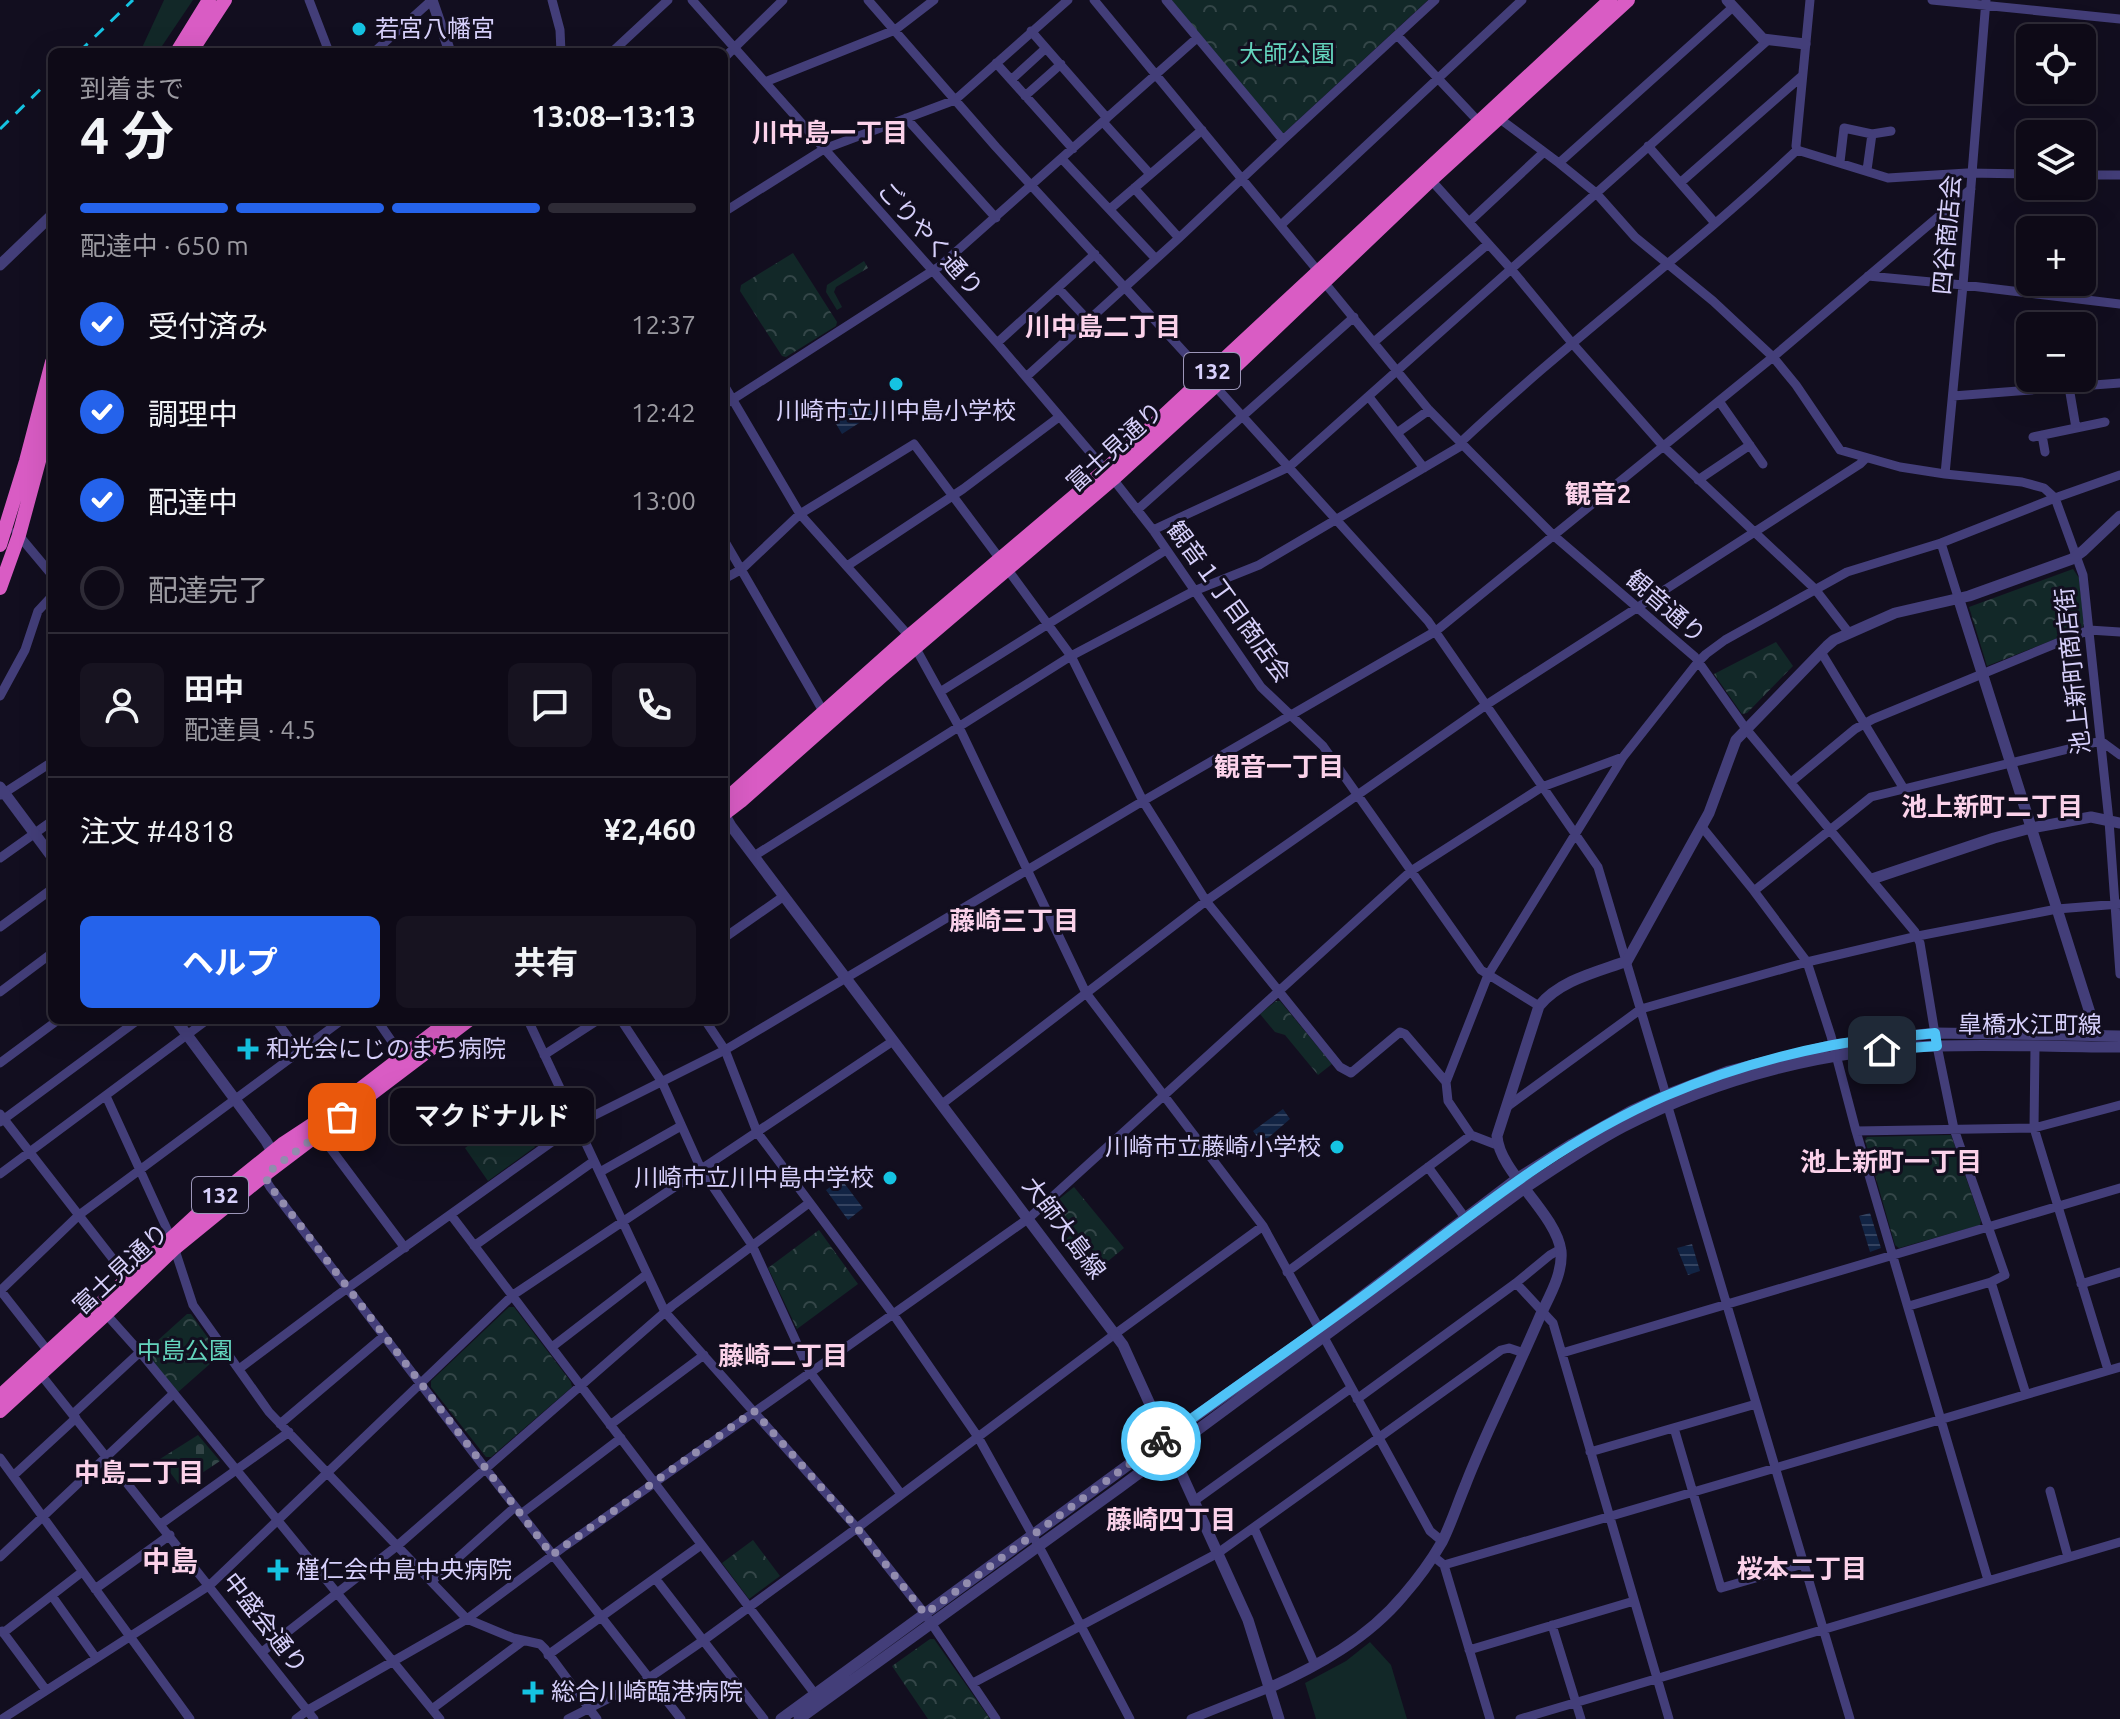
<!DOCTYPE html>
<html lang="ja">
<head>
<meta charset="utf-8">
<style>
	:root { --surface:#0e0a17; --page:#171320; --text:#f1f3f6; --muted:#9b9aa1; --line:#2e2b36; --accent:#2563eb }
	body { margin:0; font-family:Ubuntu,"Noto Sans JP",sans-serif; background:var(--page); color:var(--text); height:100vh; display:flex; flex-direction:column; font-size:30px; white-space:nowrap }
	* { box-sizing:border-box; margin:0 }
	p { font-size:26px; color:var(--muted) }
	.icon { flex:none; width:44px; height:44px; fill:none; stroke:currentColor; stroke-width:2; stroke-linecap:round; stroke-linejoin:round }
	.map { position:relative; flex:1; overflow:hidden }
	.drawer { position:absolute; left:48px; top:48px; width:680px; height:976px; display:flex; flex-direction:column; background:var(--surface); border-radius:12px; box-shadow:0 8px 32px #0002,0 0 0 2px var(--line) }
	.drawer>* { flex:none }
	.tools { position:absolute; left:2016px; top:24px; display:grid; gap:16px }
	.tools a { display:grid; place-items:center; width:80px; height:80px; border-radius:12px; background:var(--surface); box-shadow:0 8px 32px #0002,0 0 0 2px var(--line); font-size:40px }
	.pin { position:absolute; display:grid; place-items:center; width:68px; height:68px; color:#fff; margin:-34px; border-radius:16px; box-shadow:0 4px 12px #0006 }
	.courier { position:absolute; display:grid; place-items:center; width:80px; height:80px; margin:-40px; border:6px solid #4fc3f7; border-radius:50%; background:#fff; color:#222; box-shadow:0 2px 10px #0007 }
	.bubble { position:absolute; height:56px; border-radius:12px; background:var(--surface); box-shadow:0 8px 32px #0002,0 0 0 2px var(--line); font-size:26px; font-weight:700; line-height:56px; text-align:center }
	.summary em { font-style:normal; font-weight:700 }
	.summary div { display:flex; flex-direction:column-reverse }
	.summary { display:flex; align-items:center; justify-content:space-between; height:136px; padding:0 32px }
	h1 { font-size:52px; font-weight:700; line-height:60px }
	.bar { display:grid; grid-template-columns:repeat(4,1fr); gap:12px 8px; align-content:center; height:96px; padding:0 32px }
	.bar i { height:10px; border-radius:6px; background:var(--line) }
	.bar .on { background:var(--accent) }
	.bar p { grid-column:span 4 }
	.line { display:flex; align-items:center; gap:20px; padding:0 32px; border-top:2px solid var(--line) }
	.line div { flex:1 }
	.round { display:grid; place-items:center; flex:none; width:84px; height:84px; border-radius:12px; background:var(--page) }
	ol { padding:0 32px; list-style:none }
	li { display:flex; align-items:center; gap:24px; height:88px }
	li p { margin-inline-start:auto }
	li .icon { padding:8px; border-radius:50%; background:var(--accent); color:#fff; stroke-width:4 }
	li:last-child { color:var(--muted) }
	li i { width:44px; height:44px; border:4px solid var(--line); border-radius:50% }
	.cta { display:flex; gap:16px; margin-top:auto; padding:16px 32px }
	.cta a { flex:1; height:92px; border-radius:12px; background:var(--accent); color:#fff; font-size:32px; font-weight:700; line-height:92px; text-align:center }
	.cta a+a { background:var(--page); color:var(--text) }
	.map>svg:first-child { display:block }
	.green { fill:#122828 }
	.forest { fill:url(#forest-firs) }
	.cemetery { fill:url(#cemetery-stones) }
	.park { fill:url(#park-crowns) }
	.water { fill:url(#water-rules) }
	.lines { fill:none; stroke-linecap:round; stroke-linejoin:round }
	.minor { stroke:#433e79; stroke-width:9 }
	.tertiary { stroke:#433e79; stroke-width:11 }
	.trunk { stroke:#d95cc4; stroke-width:14 }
	.rail { stroke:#15c3e2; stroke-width:3; stroke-dasharray:12 10; stroke-linecap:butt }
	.done { stroke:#928cae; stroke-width:8; stroke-dasharray:0 14.4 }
	.route { stroke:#4fc3f7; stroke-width:10 }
	.poi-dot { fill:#15c3e2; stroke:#120e1f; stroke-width:3 }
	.labels { text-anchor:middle; stroke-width:6; stroke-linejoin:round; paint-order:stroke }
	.shield { fill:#120e1f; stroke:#9c96b9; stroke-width:2 }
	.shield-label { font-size:22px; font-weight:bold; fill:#d7d0fb }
	.poi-label { font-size:24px; fill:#d7d0fb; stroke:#120e1f; text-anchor:start }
	.park-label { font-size:24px; fill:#64d4bd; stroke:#120e1f }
	.street-label { font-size:24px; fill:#d7d0fb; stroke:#120e1f }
	.neighbourhood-label { font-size:26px; font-weight:bold; fill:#fbd2ea; stroke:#120e1f }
	.quarter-label { font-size:28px; font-weight:bold; fill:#fbd2ea; stroke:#120e1f }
</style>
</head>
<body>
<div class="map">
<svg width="2120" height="1719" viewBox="0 0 2120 1719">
	<defs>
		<pattern id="forest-firs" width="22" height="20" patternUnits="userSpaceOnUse" patternTransform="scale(2)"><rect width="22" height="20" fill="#122828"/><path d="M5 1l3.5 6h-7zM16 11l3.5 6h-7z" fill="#344648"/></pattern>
		<pattern id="cemetery-stones" width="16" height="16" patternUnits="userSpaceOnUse" patternTransform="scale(2)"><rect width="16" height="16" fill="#122828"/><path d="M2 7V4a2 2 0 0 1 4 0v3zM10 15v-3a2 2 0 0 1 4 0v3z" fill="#344648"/></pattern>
		<pattern id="park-crowns" width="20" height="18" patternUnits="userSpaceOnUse" patternTransform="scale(2)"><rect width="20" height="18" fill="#122828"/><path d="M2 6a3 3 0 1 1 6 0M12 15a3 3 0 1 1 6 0" fill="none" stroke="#344648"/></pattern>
		<pattern id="water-rules" width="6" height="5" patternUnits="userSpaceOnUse" patternTransform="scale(2)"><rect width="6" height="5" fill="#122444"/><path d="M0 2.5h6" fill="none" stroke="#344360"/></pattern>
	</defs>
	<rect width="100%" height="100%" fill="#120e1f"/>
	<path class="green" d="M164 0H193L158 52H140Z
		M1370 1642 1391 1665 1407 1719H1316L1305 1683 1346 1661Z"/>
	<path class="forest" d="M864 261 868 268 836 287 834 292 842 307 837 310 826 292 827 285Z"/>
	<path class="cemetery" d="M198 1435 220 1461 181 1487 160 1459Z"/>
	<path class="park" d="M1171 0H1428L1284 133 1280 132Z
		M793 253 837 322 836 326 786 357 782 356 740 291 741 285Z
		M2073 569 2079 578 2084 625 2081 629 1987 666 1969 607Z
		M1776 642 1793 666 1747 713 1742 714 1714 674Z
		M1276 1001H1280L1332 1064 1318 1075 1285 1035 1275 1032 1260 1014Z
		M512 1114 535 1147 488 1181 465 1148Z
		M1951 1135 1981 1221 1980 1225 1899 1248 1895 1245 1865 1140 1867 1137Z
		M1074 1187 1124 1248 1090 1276 1063 1242 1075 1231 1053 1204Z
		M819 1230 858 1284 797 1329 768 1268Z
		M509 1307H514L571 1382 572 1387 491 1457H486L431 1387V1381Z
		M187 1314H191L220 1355 177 1393 145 1356 146 1351Z
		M1139 1417 1145 1427 1143 1438 1131 1446 1120 1431Z
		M753 1540 780 1576 749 1599 722 1563Z
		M930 1639H934L990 1719H928L892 1666Z"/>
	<path class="water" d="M863 398 873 414 842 434 832 417Z
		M1283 1109 1290 1119 1262 1143 1253 1131Z
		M841 1179 863 1208 848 1220 826 1190Z
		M1870 1213 1881 1248 1870 1252 1859 1216Z
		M1692 1244 1700 1271 1688 1275 1677 1248Z"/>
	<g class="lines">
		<path class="minor" d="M309 0 329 52
			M552 0 560 30 561 52
			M692 0 997 343 1113 479 1153 530 1261 687 1323 746 1481 970 1539 1006
			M868 0 996 147 1206 376
			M1094 0 1318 271 1324 282 1429 410 1472 454 1553 535 1695 657 1746 729 1915 932 1920 943 1937 1046 1954 1129 2005 1275 1991 1282 1909 1306
			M1166 0 1283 140 1435 0
			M1810 0 1796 146 1797 150 1888 178 1967 173 2030 174
			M1932 0 2120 19
			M1031 31 1107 118
			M1397 35 1479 122 1500 119 1559 163 1596 193 1635 237 1713 301 1773 357 1796 385 1840 450 1900 467 1945 474 2022 482 2044 488 2055 498 2083 575 2109 821 2120 974
			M374 52 432 0
			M612 52 668 0
			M724 58 783 0
			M996 63 1073 149
			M1011 80 1046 48
			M765 82 895 30 934 0
			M1025 96 1061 64
			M906 118 996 218
			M1103 122 1150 174
			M1648 146 1715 223
			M1062 159 1156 259
			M1840 162 1844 128 1872 134 1891 131
			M1559 163 1733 7
			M1867 170 1872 134
			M2082 175H2120
			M1431 180 1511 269 1572 343 1663 446 1815 589 1849 633
			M1680 183 1802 76
			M1134 188 1179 238
			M1110 209 1202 130
			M724 212 824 149 955 100 1068 0
			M1469 222 1544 152
			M1281 225 1522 0
			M1868 276 1963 285 2120 304
			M1058 288 1088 320
			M1374 342 1488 244
			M997 343 1095 254
			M1026 377 1179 238 1283 140
			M724 385 800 514 909 636 958 725 1086 993 1263 1226 1430 1531 1442 1541
			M1215 386 1428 621 1598 867 1666 1095
			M2069 387 2076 428
			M1953 396 2120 383
			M1369 397 1424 468
			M1719 401 1763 464
			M724 405 940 266 1197 38
			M1397 433 1429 410
			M2042 435 2045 452
			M2033 437 2105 422
			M1945 474 1963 285 1986 0
			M1698 480 1750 445
			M1137 510 1354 317
			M1153 530 1289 467 1767 41
			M16 532 52 575
			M724 540 823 711
			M1941 543 1958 597
			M847 566 963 489 1059 417
			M1008 570 1071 656 1143 801 1206 901 1340 1067 1351 1073 1400 1032 1405 1034 1446 1082
			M724 579 742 569 800 514 914 444 1000 559
			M1821 652 1904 789
			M940 692 1166 550
			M0 696 25 650 38 611 52 596
			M1791 782 1855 729 1873 719 2089 630 2120 632
			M1 795 52 762
			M1702 827 1754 891 1807 962 1831 1036 1856 1131 1988 1580
			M754 856 1071 656 1194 591 1259 565 1459 447 1461 442C1569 340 1689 252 1797 150
			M0 858 52 821
			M1754 891 1871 797 2101 741 2120 755
			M0 927 52 889
			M724 938 784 896
			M0 992 52 953
			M276 1020 298 1051
			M377 1020 402 1056
			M528 1020 665 1312 857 1528 925 1614 996 1719
			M621 1020 662 1082 701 1169 752 1245 810 1372 901 1494
			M705 1020 725 1050 757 1132 893 1314 978 1437 1043 1554 1130 1719
			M2035 1047 2034 1128 2108 1370
			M544 1055 598 1020
			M0 1063 58 1020
			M106 1096 171 1238 193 1305 269 1412 467 1619 513 1638 540 1644 545 1649 597 1719
			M942 1104 1206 901 1486 705 1860 464 1866 458
			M1508 1106 1641 1009 1807 962 1918 936 2057 909 2120 904
			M1668 1107 1850 1719
			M0 1114 127 1277
			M0 1122 138 1020
			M1856 1131 2034 1128 2120 1105
			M319 1133 405 1248
			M1497 1145 1471 1135 1448 1101 1446 1082 1488 975 1623 757 1698 662 1706 654 1725 640 1847 572 1941 543 2055 498 2120 475
			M1428 1167 1466 1219
			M600 1172 681 1126
			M267 1173V1182L270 1187 485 1468 681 1719
			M0 1174 207 1020
			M451 1215 815 1694
			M474 1246 594 1161
			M1287 1272 1471 1135
			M1991 1282 2026 1394
			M1516 1283 1553 1323 1669 1719
			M2081 1284 2120 1272
			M0 1290 48 1351
			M0 1291 79 1215 342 1020
			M106 1314 140 1352 440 1719
			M552 1347 647 1274
			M1562 1353 2120 1188
			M239 1369 335 1297 577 1124 725 1050 1143 801 1436 631 1773 357 1971 189
			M38 1371 314 1719
			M1357 1399 1516 1283 1550 1255 1561 1249
			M73 1414 140 1352
			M280 1424 384 1336
			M610 1425 704 1355
			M1674 1428 1721 1588 1803 1564
			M1590 1452 1756 1404
			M0 1458 190 1719
			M13 1476 76 1418
			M2050 1491 2068 1557
			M1194 1501 1351 1388
			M521 1514 621 1438
			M161 1524 289 1432
			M1254 1528 1315 1665
			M1433 1556 1444 1565 2120 1367
			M0 1557 173 1394
			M1444 1565 1490 1719
			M655 1578 764 1719
			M432 1581 515 1507
			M95 1589 170 1535
			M52 1596 96 1658
			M1552 1625 1581 1719
			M2 1631 46 1690
			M3 1633 82 1572
			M1469 1650 1634 1601
			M262 1652 397 1546 672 1306 809 1203
			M548 1655 701 1545
			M973 1683 1218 1553 1501 1350 1509 1348 1524 1353
			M432 1709 523 1641
			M2 1719 210 1585 513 1295 893 1041
			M296 1719 308 1710 467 1619 565 1546 1029 1218 1411 871 1542 787 1623 757
			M568 1719 649 1678 704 1640 857 1528 1115 1334 1263 1226
			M1191 1719 1269 1688
			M1520 1719 2120 1542"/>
		<path class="tertiary" d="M432 0 450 52
			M1727 0 1763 39 1805 44
			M0 265 52 215
			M1958 597 2097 1035
			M0 787 52 857
			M724 814 731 826 1123 1345 1248 1620 1279 1719
			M1872 879 1994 838 2031 828 2091 817 2120 823
			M176 1020 266 1141 270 1148V1160
			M1269 1688C1318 1666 1368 1638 1403 1596 1417 1580 1431 1561 1442 1542 1451 1524 1457 1505 1465 1486 1473 1465 1482 1445 1491 1425 1508 1388 1525 1351 1541 1314 1550 1295 1563 1273 1561 1251 1556 1213 1499 1172 1497 1136L1539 1006C1560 980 1597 972 1627 961L1709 813 1736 740 1827 646 1834 640 1895 613 1969 596 2072 559 2083 551 2120 516
			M781 1719 1165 1438 1319 1329 1518 1178 1572 1144 1631 1111 1666 1095 1729 1071 1833 1045 1935 1033 2120 1036
			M799 1719 1119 1488 1525 1188C1557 1167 1589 1145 1623 1127 1719 1077 1830 1049 1938 1046 1999 1044 2059 1047 2120 1047"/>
		<path class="trunk" d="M177 52 209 0
			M191 52 225 0
			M0 545 26 461 52 362
			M0 588 19 535 52 413
			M724 801 909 636 1105 470 1610 0
			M724 814 741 801 882 676 1113 479 1215 386 1431 180 1628 0
			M0 1396 212 1201 284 1143 325 1116 450 1020
			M0 1411 106 1314 175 1248 267 1173 469 1020"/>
		<path class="rail" d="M79 52 133 0
			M0 129 52 78"/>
	</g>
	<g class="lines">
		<path class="done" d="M342 1117 267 1173V1182L552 1555 754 1411 857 1528 925 1614 1161 1441"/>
		<path class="route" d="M1161 1441C1231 1389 1303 1341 1373 1289 1467 1219 1556 1143 1665 1096 1718 1073 1776 1056 1833 1045 1866 1039 1901 1037 1935 1033L1937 1046 1882 1050"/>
	</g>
	<g class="poi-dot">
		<circle cx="359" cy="29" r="8"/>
		<circle cx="896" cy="384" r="8"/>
		<path d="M244 1037h8v8h8v8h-8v8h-8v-8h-8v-8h8z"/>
		<circle cx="1337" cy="1147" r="8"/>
		<circle cx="890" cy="1178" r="8"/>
		<path d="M274 1558h8v8h8v8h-8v8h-8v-8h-8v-8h8z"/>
		<path d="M529 1680h8v8h8v8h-8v8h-8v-8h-8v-8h8z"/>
	</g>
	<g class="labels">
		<g class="shield">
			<rect x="1184" y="353" width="56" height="36" rx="6"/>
			<rect x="192" y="1177" width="56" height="36" rx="6"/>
		</g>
		<g class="shield-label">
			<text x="1212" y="379">132</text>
			<text x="220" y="1203">132</text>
		</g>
		<g class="poi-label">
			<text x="375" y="37">若宮八幡宮</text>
			<text x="896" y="419" text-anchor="middle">川崎市立川中島小学校</text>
			<text x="266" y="1057">和光会にじのまち病院</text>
			<text x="1321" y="1155" text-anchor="end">川崎市立藤崎小学校</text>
			<text x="874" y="1186" text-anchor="end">川崎市立川中島中学校</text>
			<text x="296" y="1578">槿仁会中島中央病院</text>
			<text x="551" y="1700">総合川崎臨港病院</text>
		</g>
		<g class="park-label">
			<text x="1287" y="62">大師公園</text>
			<text x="185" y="1359">中島公園</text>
		</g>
		<g class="street-label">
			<text transform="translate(1947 235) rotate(-85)" y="8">四谷商店会</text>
			<text transform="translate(930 239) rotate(48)" y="8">ごりやく通り</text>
			<text transform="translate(1115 447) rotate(-42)" y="8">富士見通り</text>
			<text transform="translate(1229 602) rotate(54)" y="8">観音１丁目商店会</text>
			<text transform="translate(1666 607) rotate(41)" y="8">観音通り</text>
			<text transform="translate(2073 671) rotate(-96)" y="8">池上新町商店街</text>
			<text x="2030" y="1033">皐橋水江町線</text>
			<text transform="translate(1064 1228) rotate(53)" y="8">大師大島線</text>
			<text transform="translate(121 1269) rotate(-43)" y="8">富士見通り</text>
			<text transform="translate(265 1623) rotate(52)" y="8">中盛会通り</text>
		</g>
		<g class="neighbourhood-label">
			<text x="830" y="142">川中島一丁目</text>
			<text x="1103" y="336">川中島二丁目</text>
			<text x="1598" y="503">観音2</text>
			<text x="1279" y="776">観音一丁目</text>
			<text x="1992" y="816">池上新町二丁目</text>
			<text x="1014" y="930">藤崎三丁目</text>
			<text x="1891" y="1171">池上新町一丁目</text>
			<text x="783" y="1365">藤崎二丁目</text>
			<text x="139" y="1482">中島二丁目</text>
			<text x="1171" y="1529">藤崎四丁目</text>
			<text x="1802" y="1578">桜本二丁目</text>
		</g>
		<g class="quarter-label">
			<text x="170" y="1571">中島</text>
		</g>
	</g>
</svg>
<div class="tools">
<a><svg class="icon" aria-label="locate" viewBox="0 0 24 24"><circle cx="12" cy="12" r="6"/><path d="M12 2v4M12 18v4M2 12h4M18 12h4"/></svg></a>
<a><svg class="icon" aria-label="layers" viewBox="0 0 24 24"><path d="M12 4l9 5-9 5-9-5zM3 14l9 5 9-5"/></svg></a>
<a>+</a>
<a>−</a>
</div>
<div class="pin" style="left:342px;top:1117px;background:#ea580c"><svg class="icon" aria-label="bag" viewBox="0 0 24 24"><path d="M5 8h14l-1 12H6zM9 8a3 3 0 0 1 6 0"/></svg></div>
<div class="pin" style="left:1882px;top:1050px;background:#1f2937"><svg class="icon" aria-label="home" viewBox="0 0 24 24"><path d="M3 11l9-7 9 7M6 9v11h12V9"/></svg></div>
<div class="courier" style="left:1161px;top:1441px"><svg class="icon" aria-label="bike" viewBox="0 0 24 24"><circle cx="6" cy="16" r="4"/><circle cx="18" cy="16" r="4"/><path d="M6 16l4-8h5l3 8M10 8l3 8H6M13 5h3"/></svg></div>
<div class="bubble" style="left:390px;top:1088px;width:204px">マクドナルド</div>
<section class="drawer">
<div class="summary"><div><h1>4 分</h1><p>到着まで</p></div><em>13:08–13:13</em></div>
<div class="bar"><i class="on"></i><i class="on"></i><i class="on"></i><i></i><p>配達中 · 650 m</p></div>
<ol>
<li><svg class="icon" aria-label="check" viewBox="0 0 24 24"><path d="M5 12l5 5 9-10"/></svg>受付済み<p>12:37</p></li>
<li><svg class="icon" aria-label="check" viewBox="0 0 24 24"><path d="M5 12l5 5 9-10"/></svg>調理中<p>12:42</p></li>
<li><svg class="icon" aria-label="check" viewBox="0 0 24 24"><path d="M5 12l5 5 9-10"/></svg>配達中<p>13:00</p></li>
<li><i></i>配達完了</li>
</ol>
<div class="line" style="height:144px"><a class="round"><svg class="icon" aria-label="person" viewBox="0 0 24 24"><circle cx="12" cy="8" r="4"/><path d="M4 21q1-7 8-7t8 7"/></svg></a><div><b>田中</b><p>配達員 · 4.5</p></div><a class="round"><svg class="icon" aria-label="chat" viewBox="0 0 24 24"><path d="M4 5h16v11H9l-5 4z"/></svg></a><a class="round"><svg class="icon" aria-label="phone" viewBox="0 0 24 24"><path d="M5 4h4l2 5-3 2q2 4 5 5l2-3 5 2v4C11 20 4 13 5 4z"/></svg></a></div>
<div class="line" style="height:104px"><div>注文 #4818</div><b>¥2,460</b></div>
<div class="cta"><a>ヘルプ</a><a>共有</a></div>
</section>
</div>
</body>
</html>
